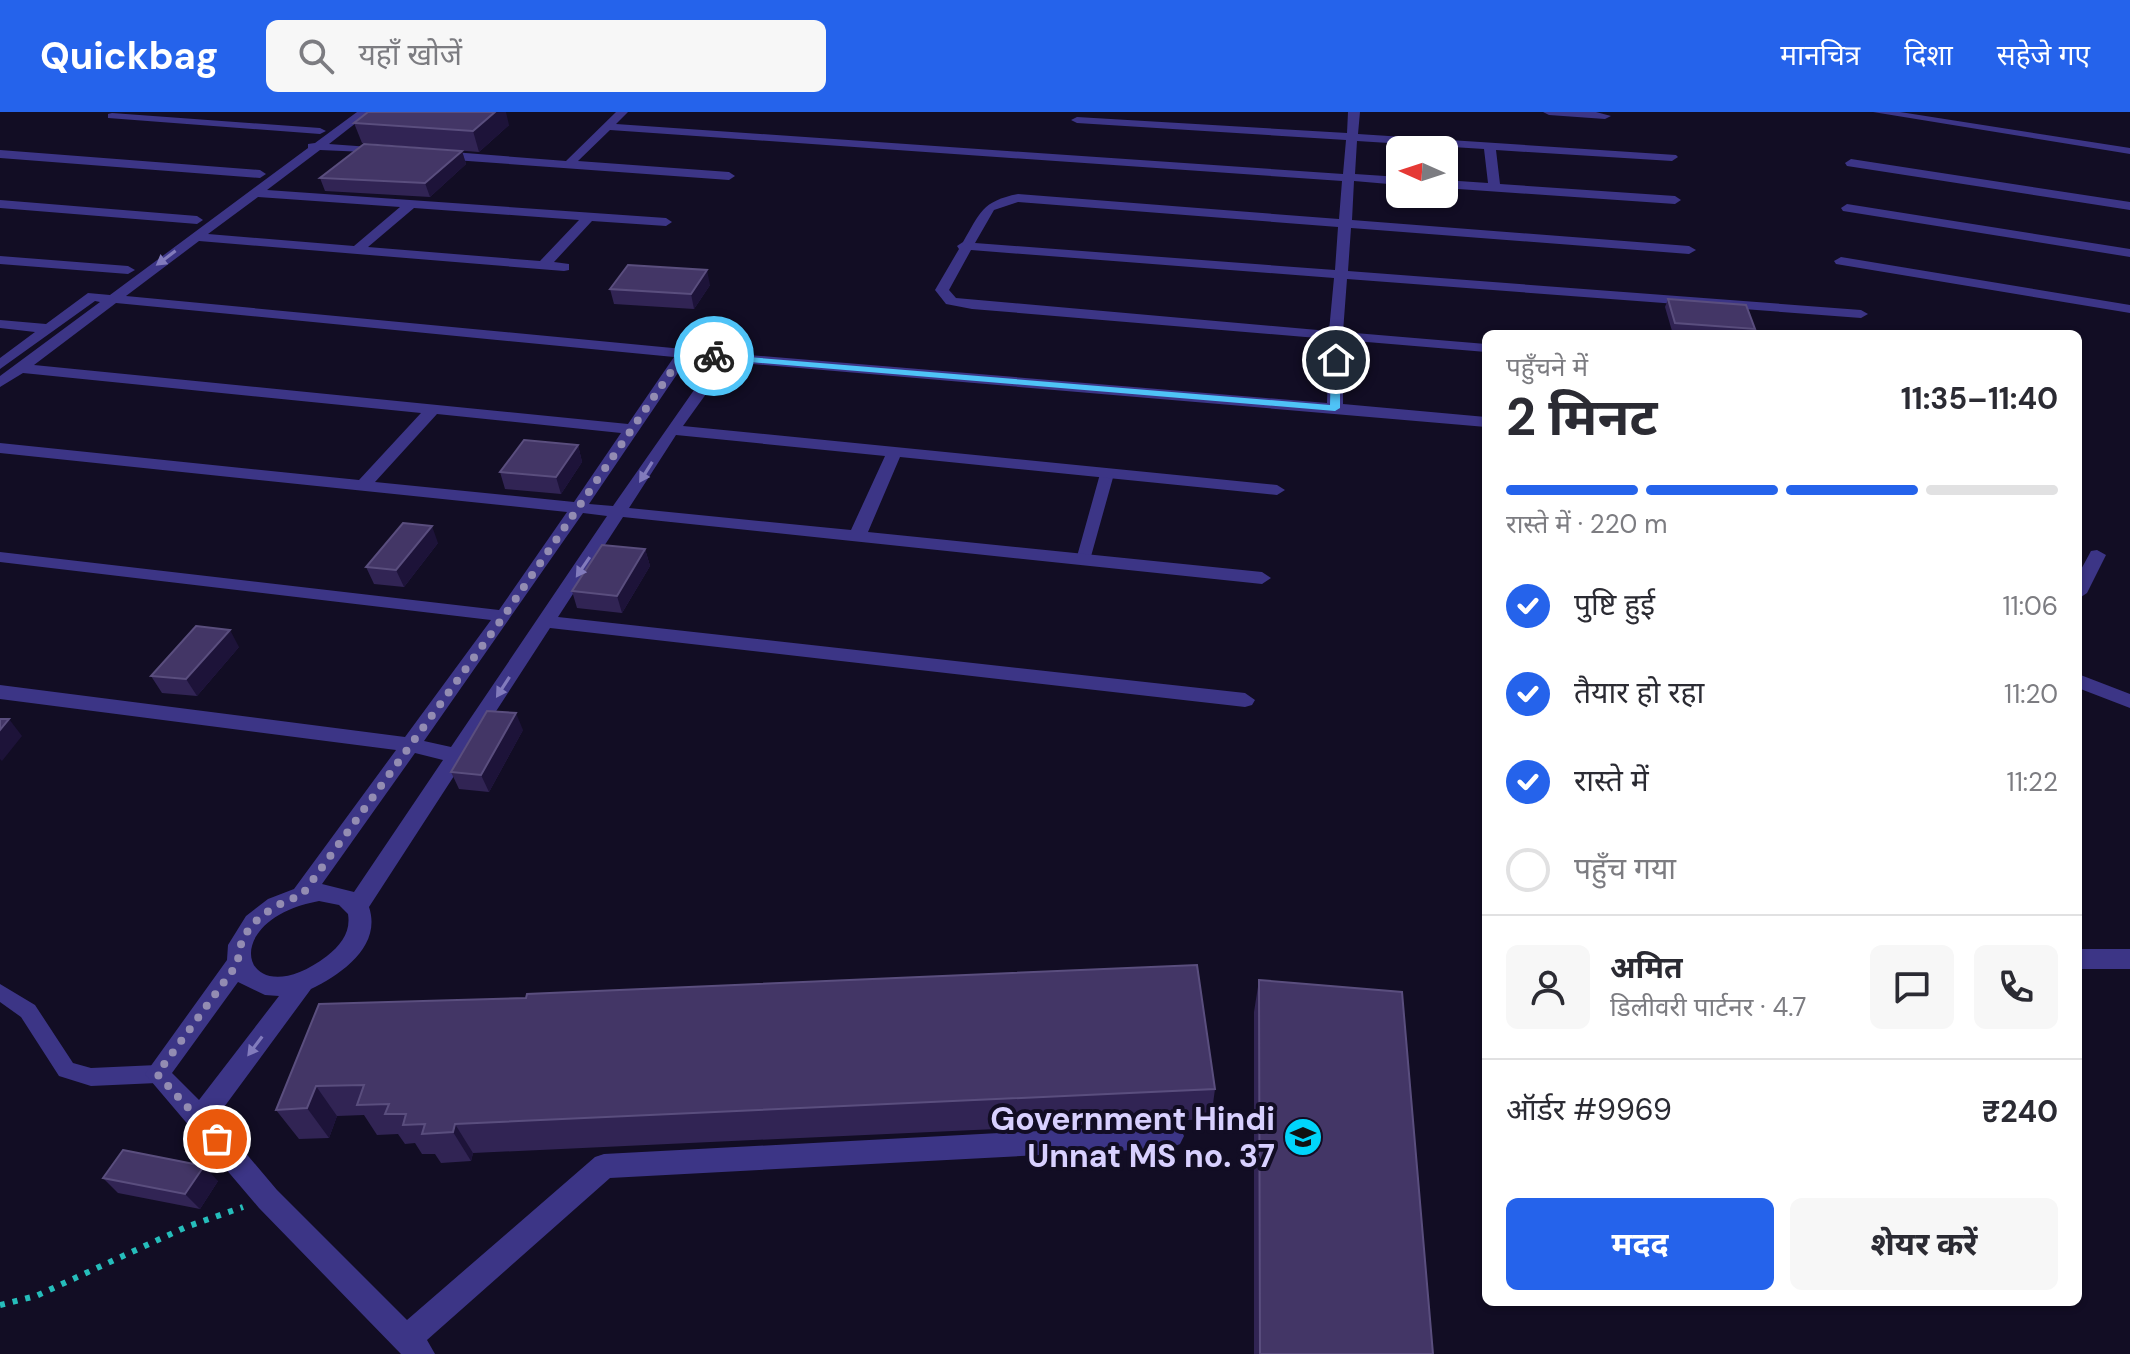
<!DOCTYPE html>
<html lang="hi">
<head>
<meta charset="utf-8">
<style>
	:root { --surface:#fff; --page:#f7f7f7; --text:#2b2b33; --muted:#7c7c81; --line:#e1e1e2; --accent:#2563eb }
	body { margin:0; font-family:"DM Sans","Noto Sans Devanagari",sans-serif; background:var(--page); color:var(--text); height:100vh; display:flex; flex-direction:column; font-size:30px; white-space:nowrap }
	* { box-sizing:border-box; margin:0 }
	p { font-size:26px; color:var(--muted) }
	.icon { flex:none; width:44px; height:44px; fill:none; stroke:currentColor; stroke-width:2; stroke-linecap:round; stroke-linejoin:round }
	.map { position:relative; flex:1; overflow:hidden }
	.panel { position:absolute; left:1482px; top:218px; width:600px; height:976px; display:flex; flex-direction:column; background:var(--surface); border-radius:12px; box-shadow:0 2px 6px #0004 }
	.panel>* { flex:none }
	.needle { width:52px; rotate:273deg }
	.tools { position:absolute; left:1386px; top:24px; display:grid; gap:16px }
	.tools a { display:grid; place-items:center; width:72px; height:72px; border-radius:12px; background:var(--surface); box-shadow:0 2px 6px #0004; font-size:40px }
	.pin { position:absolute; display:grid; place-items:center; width:68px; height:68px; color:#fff; margin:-34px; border:4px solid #fff; border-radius:50%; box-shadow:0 2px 8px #0007 }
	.courier { position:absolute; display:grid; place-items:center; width:80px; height:80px; margin:-40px; border:6px solid #4fc3f7; border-radius:50%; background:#fff; color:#222; box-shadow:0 2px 10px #0007 }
	.head em { font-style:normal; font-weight:700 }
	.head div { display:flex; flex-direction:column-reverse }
	.head { display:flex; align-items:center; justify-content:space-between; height:136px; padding:0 24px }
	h1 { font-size:52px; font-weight:700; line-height:60px }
	.bar { display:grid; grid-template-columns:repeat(4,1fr); gap:12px 8px; align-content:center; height:96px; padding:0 24px }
	.bar i { height:10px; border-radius:6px; background:var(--line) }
	.bar .on { background:var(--accent) }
	.bar p { grid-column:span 4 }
	.line { display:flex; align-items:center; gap:20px; padding:0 24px; border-top:2px solid var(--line) }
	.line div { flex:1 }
	.round { display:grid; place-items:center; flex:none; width:84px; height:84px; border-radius:12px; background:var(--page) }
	ol { padding:0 24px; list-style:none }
	li { display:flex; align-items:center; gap:24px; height:88px }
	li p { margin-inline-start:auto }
	li .icon { padding:8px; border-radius:50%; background:var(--accent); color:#fff; stroke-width:4 }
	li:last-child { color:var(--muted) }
	li i { width:44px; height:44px; border:4px solid var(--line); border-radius:50% }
	.cta { display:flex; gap:16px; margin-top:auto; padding:16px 24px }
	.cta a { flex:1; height:92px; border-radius:12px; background:var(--accent); color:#fff; font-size:32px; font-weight:700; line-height:92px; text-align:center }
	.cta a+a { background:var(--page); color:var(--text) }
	header { display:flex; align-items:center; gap:48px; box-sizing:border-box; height:112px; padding:0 40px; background:var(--accent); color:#fff }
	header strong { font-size:38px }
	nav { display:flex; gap:44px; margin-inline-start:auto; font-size:28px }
	.search { width:560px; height:72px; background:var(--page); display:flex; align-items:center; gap:20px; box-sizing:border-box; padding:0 28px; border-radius:12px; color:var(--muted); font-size:30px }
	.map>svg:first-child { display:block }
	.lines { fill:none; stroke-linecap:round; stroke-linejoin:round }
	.path { stroke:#26bdbb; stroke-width:6; stroke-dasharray:5 8; stroke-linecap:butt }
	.service { fill:#3c3586; fill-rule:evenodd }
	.minor { fill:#3c3586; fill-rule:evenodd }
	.wall { fill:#312454 }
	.shaded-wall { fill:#1d1339 }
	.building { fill:#433666; stroke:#5a4e7e; stroke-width:2 }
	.oneway { fill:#827bbc }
	.route { fill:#4fc3f7 }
	.done { stroke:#938cb2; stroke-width:8; stroke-dasharray:0 14.4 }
	.labels { text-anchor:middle; stroke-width:8; stroke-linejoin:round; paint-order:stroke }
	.near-poi-label { font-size:32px; font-weight:bold; fill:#d8d0ff; stroke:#120d24; text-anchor:end }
</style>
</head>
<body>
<header>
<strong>Quickbag</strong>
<div class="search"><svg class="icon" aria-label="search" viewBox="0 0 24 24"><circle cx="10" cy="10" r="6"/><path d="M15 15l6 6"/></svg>यहाँ खोजें</div>
<nav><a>मानचित्र</a><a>दिशा</a><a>सहेजे गए</a></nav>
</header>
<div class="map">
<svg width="2130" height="1242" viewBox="0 0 2130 1242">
	<rect width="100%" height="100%" fill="#120d24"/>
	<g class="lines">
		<path class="path" d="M0 1193 36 1184 186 1115 243 1095"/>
		<path class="service" d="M1107 358 1114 362 1090 448 1088 451H1078L1076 448 1100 362Z
			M0 872 35 893 73 951 91 956 157 953 164 956 167 962 164 968 157 971 91 974 59 964 21 905 0 890Z"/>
		<path class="minor" d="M357 0H370L329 32 384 36 390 39 388 41 320 38 267 78 666 106 672 110 666 114 592 109 554 150 569 152V158L564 159 199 129 126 184 725 241 1327 291 1329 227 972 197 946 192 935 178 959 137 957 134 963 130C980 101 982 89 1018 82L1339 107 1342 69 610 18 578 49 729 60 735 64 729 68 440 47 434 43 440 39 566 49 616 0H628L616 12 1343 62 1346 28 1077 11 1071 8 1077 5 1347 21 1348 0H1360L1358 22 1676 43 1678 45 1672 49 1496 38 1500 72 1675 84 1681 88 1675 92 1444 76V68L1488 71 1484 37 1357 29 1355 62 1400 65V73L1354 69 1352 108 1689 134 1696 138 1689 142 1351 116 1348 159 1861 198 1868 202 1861 206 1347 167 1343 220 1486 232V240L1343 228V292L1486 305V315L729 250 683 314 1277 373 1285 378 1277 383 900 345 868 420 1262 460 1271 466 1262 472 623 405 558 505 1245 581 1255 588 1252 593 1245 595 550 516 369 795C382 834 342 862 311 877L216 1006 277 1078 407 1208 595 1045 604 1042 1171 1012 1180 1016 1184 1024 1180 1032 1171 1036 610 1066 427 1228 435 1242H401L259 1096 145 962 227 848 228 833 246 804 268 787 294 777 396 638 0 587V573L405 625 491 508 0 450V440L499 498 567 400 0 341V331L359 368 421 301 23 261 0 275V264L100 190 95 189 0 257V246L35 220 0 216V208L46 212 88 181 110 183 308 36V32L315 31ZM258 85 400 95 354 134 208 122ZM1018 90 1338 115 1335 158 975 131 994 98ZM414 96 579 108 540 149 368 135ZM971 138 1334 166 1329 219 956 186 949 178ZM116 191 674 245 628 312 34 253ZM688 246 715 248 613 394 589 392ZM437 302 621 321 574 390 375 370ZM676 323 885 344 851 418 629 396ZM583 401 607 404 451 635 424 629ZM415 641 443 648 354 780 322 772ZM319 789 339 793 348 802C351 820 341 833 327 844 244 907 212 809 319 789ZM238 870 265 883 279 884 199 988 172 961Z
			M1543 0H1596L1611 4 1605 7 1549 3Z
			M1873 0H1900L2130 36V42Z
			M112 1 320 16 326 19 320 22 108 6V2Z
			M0 38 260 58 266 62 260 66 0 46Z
			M1851 47 2130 90V98L1847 54 1845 51Z
			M0 88 197 104 203 108 197 112 0 96Z
			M1847 92 2130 137V145L1843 99 1841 96Z
			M0 144 128 154 135 158 128 162 0 152Z
			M1841 145 2130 193V201L1836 152 1834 149Z
			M2097 438 2106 443 2087 481 2078 487V463L2091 439Z
			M2078 562 2130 582V596L2078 576Z
			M2078 837H2130V857H2078Z"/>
	</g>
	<path class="wall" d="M354 11 509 13 479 40 362 31Z
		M462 39 466 52 430 85 325 79 320 66Z
		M710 173 694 197 614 192 610 177Z
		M1668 187 1755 217 1753 222H1712L1672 219 1665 195Z
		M578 333 582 350 561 382 505 377 500 360Z
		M438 431 404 475 374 472 366 455Z
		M645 437 650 454 622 501 577 496 572 479Z
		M239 535 197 584 162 581 151 564Z
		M523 618 489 680 459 677 451 660Z
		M1259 868 1433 1242H1254V900Z
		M319 892 1215 977 1211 1007 473 1041 471 1049 441 1051 435 1042H422L415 1031 405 1032 398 1022 377 1023 364 1003 337 1004 329 1026 299 1027 276 998Z
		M103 1066 218 1069 200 1097 118 1081Z"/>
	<path class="shaded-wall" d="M495 0H506L509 13 479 40 473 19Z
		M462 39 466 52 430 85 425 71Z
		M707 158 710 173 694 197 691 182Z
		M578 333 582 350 561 382 556 365Z
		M432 414 438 431 404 475 396 458Z
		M645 437 650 454 622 501 617 484Z
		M230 518 239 535 197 584 186 567Z
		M516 601 523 618 489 680 481 663Z
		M9 607 22 624 2 649 0 647V618Z
		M316 974 337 1004 329 1026 307 996Z
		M455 1012 473 1041 471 1049 453 1020Z
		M204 1054 218 1069 200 1097 185 1082Z"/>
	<path class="building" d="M368 0H495L473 19 354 11Z
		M364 32 462 39 425 71 320 66Z
		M628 153 707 158 691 182 610 177Z
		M1668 187 1746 193 1755 217 1675 211Z
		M524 328 578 333 556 365 500 360Z
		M403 411 432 414 396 458 366 455Z
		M602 433 645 437 617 484 572 479Z
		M196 514 230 518 186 567 151 564Z
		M487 599 516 601 481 663 451 660Z
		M0 607H9L0 618Z
		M1197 853 1215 977 455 1012 453 1020 422 1022 425 1012 403 1013 406 1002H385L389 992 357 993 364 973 316 974 307 996 276 998 319 892 526 886 527 882Z
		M1259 868 1402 880 1433 1242H1260Z
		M123 1038 204 1054 185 1082 103 1066Z"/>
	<defs><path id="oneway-solid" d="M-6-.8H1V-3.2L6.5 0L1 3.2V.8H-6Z" transform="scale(2)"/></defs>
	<g class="oneway">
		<use href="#oneway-solid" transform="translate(166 146) rotate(143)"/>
		<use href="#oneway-solid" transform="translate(646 360) rotate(122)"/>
		<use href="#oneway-solid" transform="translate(583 455) rotate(124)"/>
		<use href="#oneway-solid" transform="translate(503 575) rotate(123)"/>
		<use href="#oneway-solid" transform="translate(255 934) rotate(127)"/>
	</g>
	<path class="route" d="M711 242 1330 293 1331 248 1336 245 1340 248V296L1335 299 714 247Z"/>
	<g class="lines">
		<path class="done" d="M217 1027 157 962 238 851C238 814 270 794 302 783L504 504 684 241 714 244"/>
	</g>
	<defs>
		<g id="school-disc" transform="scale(2)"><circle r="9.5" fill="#00d5fb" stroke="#120d24"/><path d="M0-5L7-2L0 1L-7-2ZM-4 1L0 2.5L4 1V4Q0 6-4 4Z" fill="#111"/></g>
	</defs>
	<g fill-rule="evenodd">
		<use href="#school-disc" x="1303" y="1025"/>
	</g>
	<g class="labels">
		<g class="near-poi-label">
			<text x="1275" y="1018">Government Hindi<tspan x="1275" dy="37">Unnat MS no. 37</tspan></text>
		</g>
	</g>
</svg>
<div class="tools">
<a><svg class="needle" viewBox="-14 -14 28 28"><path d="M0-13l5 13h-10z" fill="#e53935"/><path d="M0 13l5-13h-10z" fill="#7c7c81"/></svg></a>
</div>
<div class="pin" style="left:217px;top:1027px;background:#ea580c"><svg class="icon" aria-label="bag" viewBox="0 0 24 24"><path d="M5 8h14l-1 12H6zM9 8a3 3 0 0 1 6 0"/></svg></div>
<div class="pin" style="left:1336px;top:248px;background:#1f2937"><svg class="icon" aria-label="home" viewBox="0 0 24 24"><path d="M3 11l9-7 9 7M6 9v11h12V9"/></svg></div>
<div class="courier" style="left:714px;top:244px"><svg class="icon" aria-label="bike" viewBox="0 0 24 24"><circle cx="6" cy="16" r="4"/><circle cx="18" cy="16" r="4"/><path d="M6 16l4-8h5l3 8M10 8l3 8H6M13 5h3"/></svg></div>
<section class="panel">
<div class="head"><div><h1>2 मिनट</h1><p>पहुँचने में</p></div><em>11:35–11:40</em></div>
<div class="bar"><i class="on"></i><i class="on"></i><i class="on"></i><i></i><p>रास्ते में · 220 m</p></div>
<ol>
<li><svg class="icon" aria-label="check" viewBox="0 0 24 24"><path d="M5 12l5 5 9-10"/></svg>पुष्टि हुई<p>11:06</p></li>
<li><svg class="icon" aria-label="check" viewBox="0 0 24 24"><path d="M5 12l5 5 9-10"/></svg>तैयार हो रहा<p>11:20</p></li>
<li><svg class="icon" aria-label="check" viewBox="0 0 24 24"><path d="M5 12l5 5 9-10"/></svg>रास्ते में<p>11:22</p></li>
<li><i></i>पहुँच गया</li>
</ol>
<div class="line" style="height:144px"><a class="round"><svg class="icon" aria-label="person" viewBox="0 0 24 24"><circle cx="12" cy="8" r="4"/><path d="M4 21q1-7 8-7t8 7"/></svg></a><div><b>अमित</b><p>डिलीवरी पार्टनर · 4.7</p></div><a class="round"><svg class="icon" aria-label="chat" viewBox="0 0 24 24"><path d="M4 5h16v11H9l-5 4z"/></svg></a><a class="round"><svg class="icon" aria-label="phone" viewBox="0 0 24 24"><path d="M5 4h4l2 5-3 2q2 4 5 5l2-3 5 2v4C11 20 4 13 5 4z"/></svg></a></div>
<div class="line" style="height:104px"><div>ऑर्डर #9969</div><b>₹240</b></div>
<div class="cta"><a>मदद</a><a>शेयर करें</a></div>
</section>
</div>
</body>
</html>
